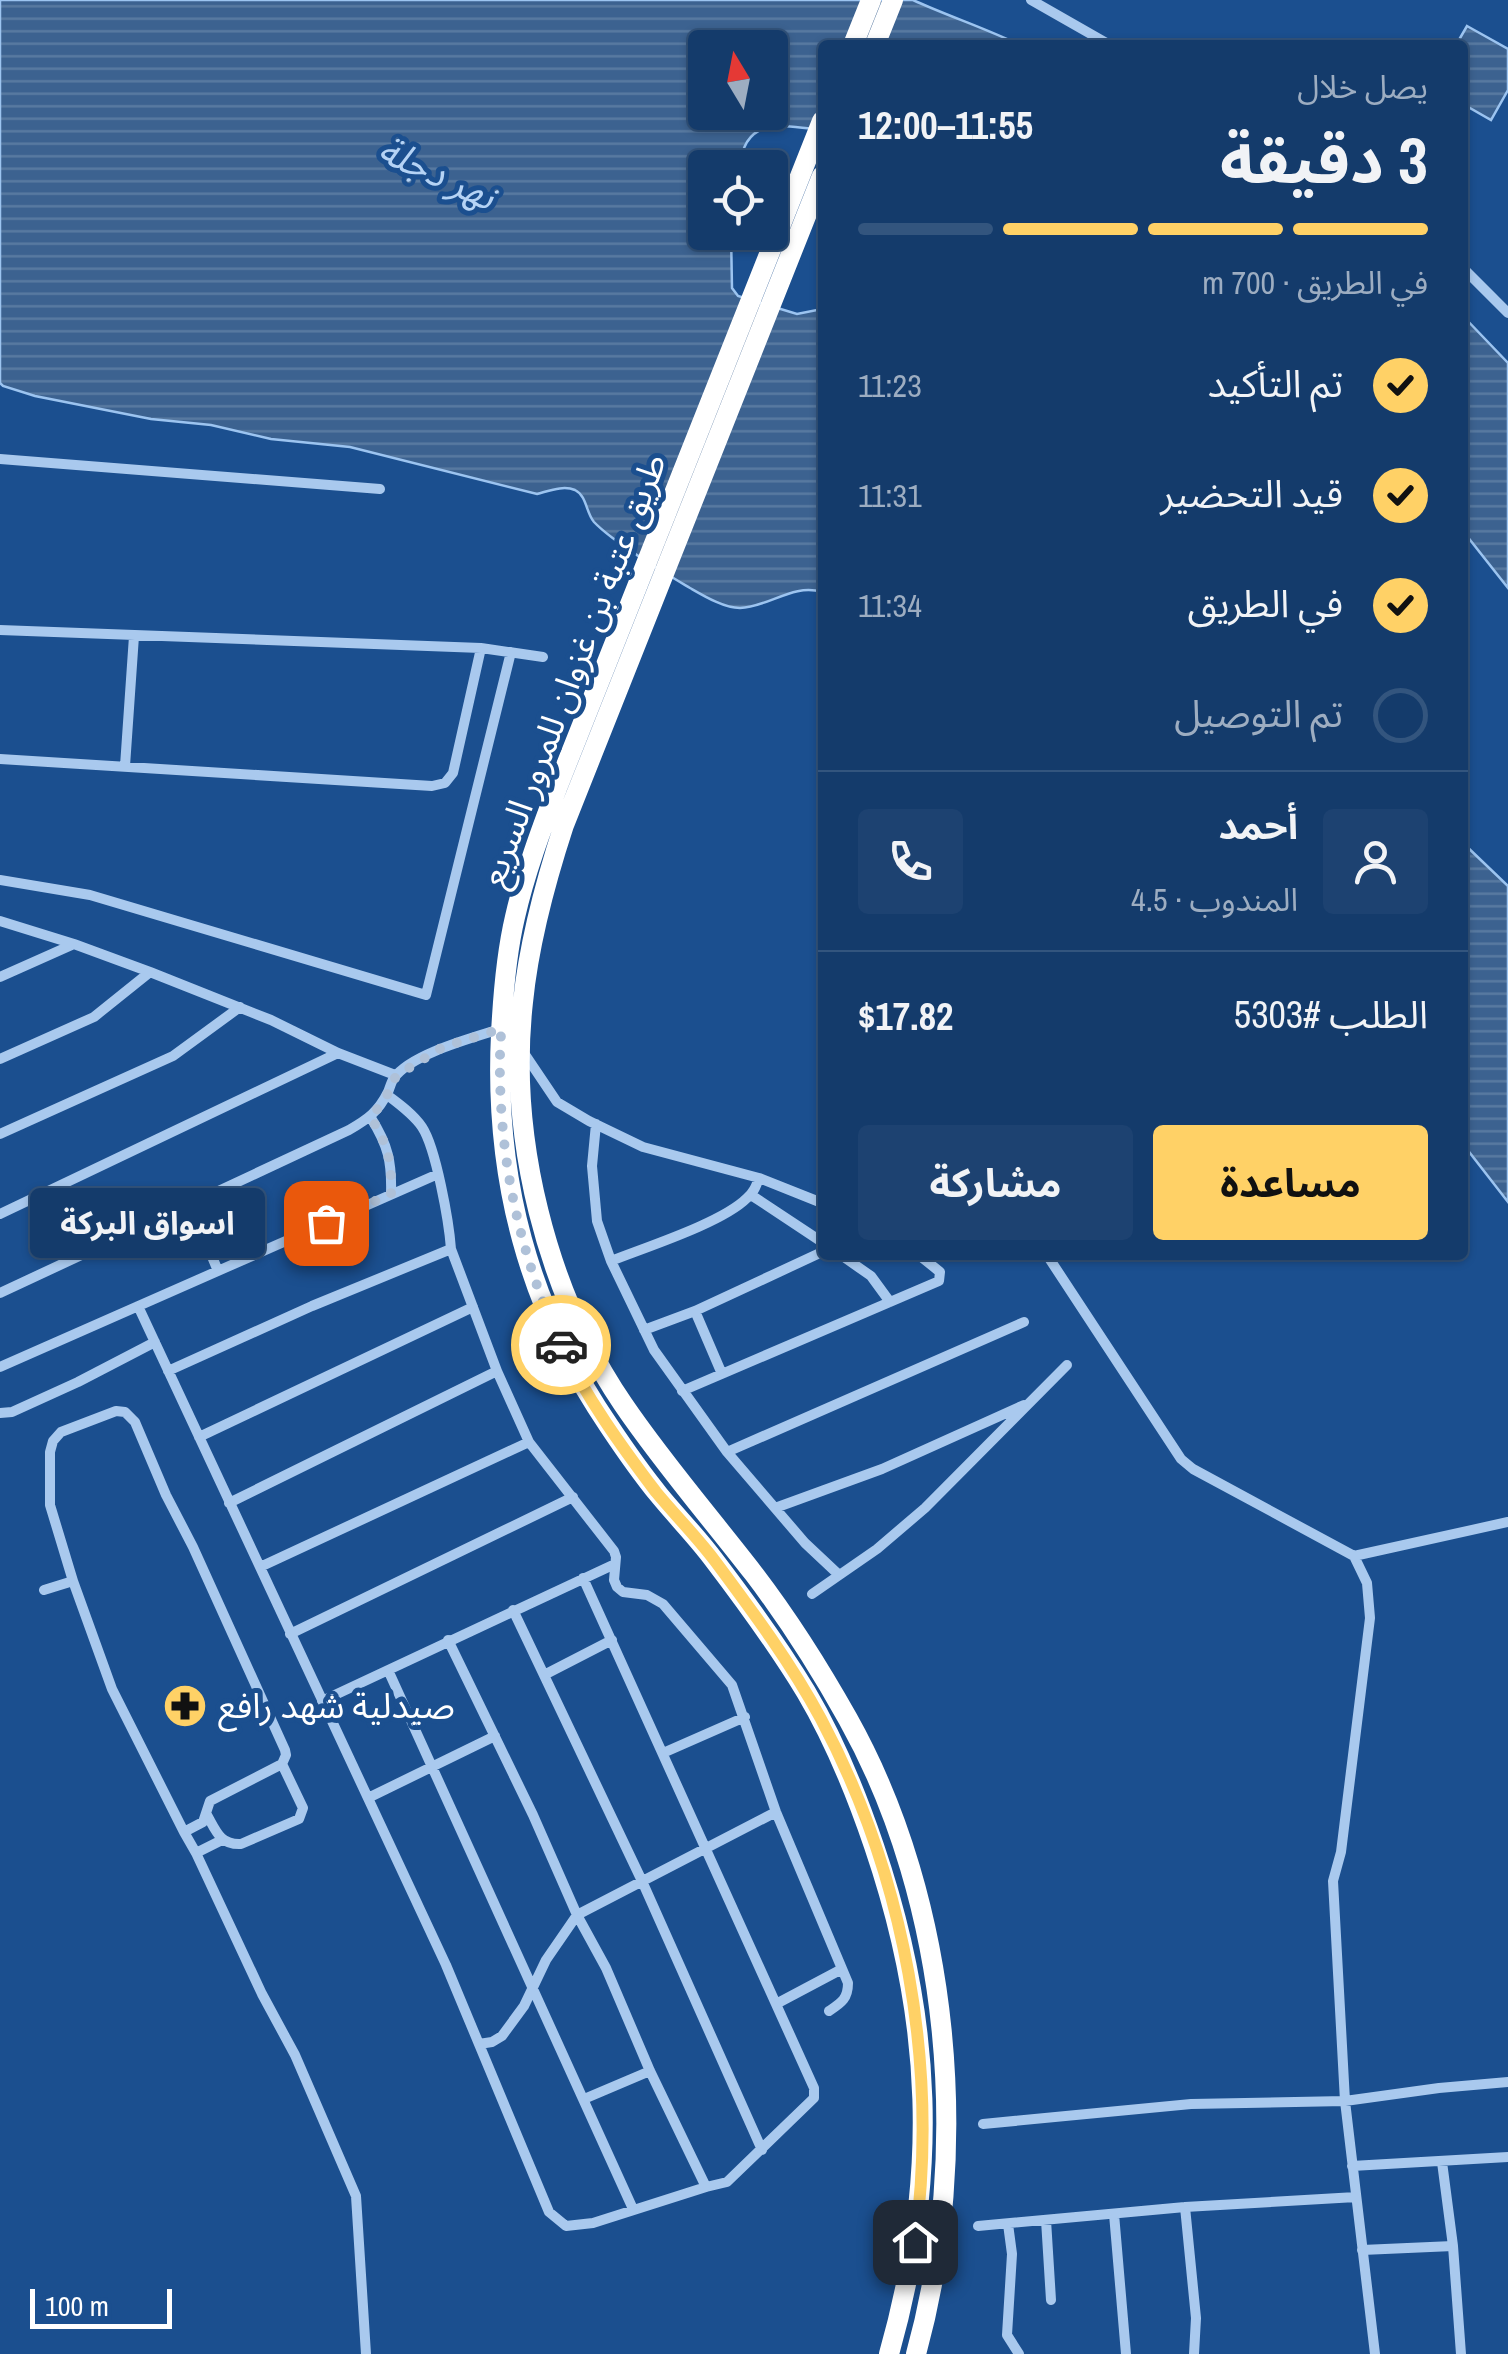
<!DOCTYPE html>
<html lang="ar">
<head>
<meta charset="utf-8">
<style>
	:root { --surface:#143b6b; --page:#1d4271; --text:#f1f3f6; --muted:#9dadc1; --line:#33557e; --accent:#ffd166 }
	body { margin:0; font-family:"Archivo Narrow","Noto Sans Arabic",sans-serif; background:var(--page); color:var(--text); direction:rtl; height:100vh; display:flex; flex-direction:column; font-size:38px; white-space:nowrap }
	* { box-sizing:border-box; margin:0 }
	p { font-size:32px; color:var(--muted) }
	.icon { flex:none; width:55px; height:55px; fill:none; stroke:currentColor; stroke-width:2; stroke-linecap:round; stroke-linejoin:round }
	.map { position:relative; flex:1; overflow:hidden; direction:ltr }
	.side { position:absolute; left:818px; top:40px; width:650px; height:1220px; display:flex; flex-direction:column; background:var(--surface); border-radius:10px; box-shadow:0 2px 8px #0004,0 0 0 2px var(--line); direction:rtl }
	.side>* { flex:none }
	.needle { width:65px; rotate:350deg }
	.tools { position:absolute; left:688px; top:30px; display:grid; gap:20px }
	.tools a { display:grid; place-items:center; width:100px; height:100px; border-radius:10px; background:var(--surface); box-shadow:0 2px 8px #0004,0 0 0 2px var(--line); font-size:50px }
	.scale { position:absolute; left:30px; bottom:25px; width:142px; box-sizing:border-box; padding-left:10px; border:5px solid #fff; border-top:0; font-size:28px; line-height:35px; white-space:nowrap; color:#fff; -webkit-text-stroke:8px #1b4f8f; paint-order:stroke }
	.pin { position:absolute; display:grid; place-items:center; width:85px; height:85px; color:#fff; margin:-42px; border-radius:20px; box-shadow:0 5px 15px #0006 }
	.courier { position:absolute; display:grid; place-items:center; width:100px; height:100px; margin:-50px; border:8px solid #ffd166; border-radius:50%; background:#fff; color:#222; box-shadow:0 2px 12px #0007 }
	.bubble { position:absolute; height:70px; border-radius:10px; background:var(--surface); box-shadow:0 2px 8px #0004,0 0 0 2px var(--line); font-size:32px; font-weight:700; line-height:70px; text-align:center; direction:rtl }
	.summary em { font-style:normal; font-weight:700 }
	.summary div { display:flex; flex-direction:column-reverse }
	.summary { display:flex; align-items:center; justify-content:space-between; height:170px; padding:0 40px }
	h1 { font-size:65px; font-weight:700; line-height:75px }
	.bar { display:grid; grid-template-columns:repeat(4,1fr); gap:15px 10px; align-content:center; height:120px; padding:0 40px }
	.bar i { height:12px; border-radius:8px; background:var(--line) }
	.bar .on { background:var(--accent) }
	.bar p { grid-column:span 4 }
	.line { display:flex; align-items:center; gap:25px; padding:0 40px; border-top:2px solid var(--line) }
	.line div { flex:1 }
	.round { display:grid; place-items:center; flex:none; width:105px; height:105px; border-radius:10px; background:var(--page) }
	ol { padding:0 40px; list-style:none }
	li { display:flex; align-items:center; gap:30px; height:110px }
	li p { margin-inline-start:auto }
	li .icon { padding:10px; border-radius:50%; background:var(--accent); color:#111; stroke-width:4 }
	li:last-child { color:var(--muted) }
	li i { width:55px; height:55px; border:5px solid var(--line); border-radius:50% }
	.action { display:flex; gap:20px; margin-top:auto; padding:20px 40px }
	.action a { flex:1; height:115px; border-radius:10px; background:var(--accent); color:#111; font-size:40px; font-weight:700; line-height:115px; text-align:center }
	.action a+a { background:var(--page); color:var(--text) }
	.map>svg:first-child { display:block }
	.water { fill:url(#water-rules); stroke:#9cc4f0; stroke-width:2.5; fill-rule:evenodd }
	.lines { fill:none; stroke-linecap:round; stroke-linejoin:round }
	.minor { stroke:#a9c9ee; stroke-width:10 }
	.motorway { stroke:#fff; stroke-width:20 }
	.done { stroke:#afc1d8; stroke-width:10; stroke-dasharray:0 18 }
	.route { stroke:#ffd166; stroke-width:12 }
	.labels { text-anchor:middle; stroke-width:10; stroke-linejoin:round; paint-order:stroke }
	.street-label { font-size:35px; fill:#fff; stroke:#1b4f8f }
	.poi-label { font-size:35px; fill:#fff; stroke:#1b4f8f; text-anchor:start }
	.water-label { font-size:38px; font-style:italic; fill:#b5d3f5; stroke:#1b4f8f }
</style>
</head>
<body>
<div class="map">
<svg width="1508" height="2354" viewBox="0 0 1508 2354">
	<defs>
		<pattern id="water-rules" width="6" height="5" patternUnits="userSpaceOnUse" patternTransform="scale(2.5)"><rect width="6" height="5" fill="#3c6290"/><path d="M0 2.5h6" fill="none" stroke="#597aa1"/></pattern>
	</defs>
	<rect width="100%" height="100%" fill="#1b4f8f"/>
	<path class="water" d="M0 0H913C948 16 985 28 1020 45H822V130C784 126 744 115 740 167L705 168V232L731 233 732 288 738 296 797 314 822 309V592C793 583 769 607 740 608 724 608 704 596 690 588 665 573 614 543 594 522 586 513 587 496 575 490 563 485 549 491 537 494L350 447 271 439 211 425 151 419 35 396 3 386 0 383ZM705 48H770V112H705Z
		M1467 26 1508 49V90L1491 120 1463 104 1462 45H1456Z
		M1463 316 1508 363V588L1463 531Z
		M1462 842 1508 886V1202L1463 1144Z"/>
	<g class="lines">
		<path class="minor" d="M1031 0 1110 45
			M1462 267 1508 313
			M0 459 380 489
			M0 630 481 648 543 657
			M0 759 432 786 445 783 453 773 481 648
			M125 766 134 636
			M0 880 90 895 426 995 511 652
			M0 921 74 944 150 972 271 1020 338 1053 395 1075
			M0 977 74 944
			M524 1053 557 1102 589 1121 643 1147 759 1178 822 1203
			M0 1059 94 1017 150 972
			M371 1118C388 1145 392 1162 391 1194
			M596 1124 592 1166 597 1221 611 1261 654 1350 727 1452 805 1543 838 1574
			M0 1134 173 1056 240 1007
			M751 1195 822 1242
			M191 1206 218 1271
			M0 1214 338 1053
			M451 1249 497 1371 529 1442 614 1551 616 1557 614 1580 617 1587 623 1592 647 1595 663 1604 732 1685 776 1812 848 1983C848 1999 841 2003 829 2011
			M841 1255 871 1276 890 1302
			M1047 1255 1181 1459 1193 1469 1354 1556 1367 1583 1370 1618 1341 1852 1333 1881 1345 2101 1375 2354
			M611 1261C646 1247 722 1223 747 1198 754 1192 756 1186 759 1178
			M0 1293 349 1130C368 1119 378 1112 388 1092 390 1088 391 1082 394 1078 411 1054 472 1038 500 1029
			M138 1306 446 1965 549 2212 566 2226 593 2223 706 2187 727 2182 814 2098V2088L583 1578
			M695 1311 722 1374
			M644 1330 695 1311 822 1252
			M0 1367 438 1174
			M168 1371 312 1306 451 1249C449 1222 436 1148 422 1127 413 1114 399 1104 387 1095
			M682 1391 939 1281 940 1272 919 1255
			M0 1413 12 1412 78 1382 155 1342
			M199 1437 473 1307
			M727 1452 1024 1322
			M229 1503 497 1371
			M775 1508 882 1469 1024 1405
			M1354 1556 1508 1522
			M260 1567 529 1442
			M44 1590 73 1581
			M812 1594 877 1549 925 1508 1067 1365
			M513 1610 642 1881 762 2150
			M290 1634 573 1497
			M448 1640 533 1815 577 1915 606 1968 650 2071 706 2187
			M388 1670 633 2209
			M544 1675 612 1640
			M322 1701 615 1564
			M663 1753 745 1717
			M368 1798 495 1736
			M207 1815C216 1831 220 1845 241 1844L299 1819 303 1808 282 1764
			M184 1832 203 1822 210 1801 282 1764 286 1755 285 1750 193 1547 166 1495 135 1422 125 1412 116 1411 61 1432 53 1441 50 1452V1505L73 1581 112 1689 184 1832 196 1853 262 1994 295 2055 356 2196 366 2354
			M196 1853 222 1840
			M776 2004 842 1969
			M479 2044 492 2042 502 2036 524 2006 546 1960 577 1915 776 1812
			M584 2099 650 2071
			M983 2124 1191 2104 1345 2101 1439 2088 1508 2082
			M1442 2162 1453 2246 1461 2354
			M1352 2166 1508 2157
			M1185 2207 1196 2318 1194 2354
			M1114 2214 1126 2354
			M1046 2220 1051 2300
			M1008 2224 1012 2254 1007 2335 1019 2354
			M978 2226 1185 2207 1356 2197
			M1362 2250 1453 2246"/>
		<path class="motorway" d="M853 45 871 0
			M875 45 893 0
			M822 121 557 788C541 830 525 873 515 917 506 955 503 994 501 1034 494 1178 528 1307 609 1426 625 1450 641 1473 659 1495 677 1517 697 1537 714 1560 746 1602 778 1646 806 1692 835 1741 856 1793 874 1846 933 2019 939 2178 889 2354
			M822 176 564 825C545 883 529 942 523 1002 508 1137 546 1291 623 1404 663 1463 710 1517 754 1574 789 1620 820 1669 848 1719 951 1903 972 2153 916 2354"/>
	</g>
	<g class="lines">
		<path class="done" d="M326 1223 391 1194C392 1162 388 1145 371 1118L387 1095 396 1076 443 1047 501 1029C501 1044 499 1060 500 1075 501 1169 522 1260 561 1345"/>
		<path class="route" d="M561 1345C586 1397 621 1446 656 1492 675 1515 697 1537 715 1561 753 1612 791 1663 821 1719 905 1877 939 2065 915 2242"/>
	</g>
	<defs>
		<g id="pharmacy-disc" transform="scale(2.25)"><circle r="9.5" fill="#ffd166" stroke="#1b4f8f"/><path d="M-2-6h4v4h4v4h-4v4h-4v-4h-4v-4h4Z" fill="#111"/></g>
	</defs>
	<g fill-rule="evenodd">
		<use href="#pharmacy-disc" x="185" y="1706"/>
	</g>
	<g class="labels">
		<g class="street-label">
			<text transform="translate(573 670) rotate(-69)" y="12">طريق عتبة بن غزوان للمرور السريع</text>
		</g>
		<g class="poi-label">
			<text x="218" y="1718">صيدلية شهد رافع</text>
		</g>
		<g class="water-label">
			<text transform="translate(437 173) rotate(25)" y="13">نهر دجلة</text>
		</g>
	</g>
</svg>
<div class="tools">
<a><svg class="needle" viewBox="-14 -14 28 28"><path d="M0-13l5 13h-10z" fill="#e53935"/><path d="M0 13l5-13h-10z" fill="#9dadc1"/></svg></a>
<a><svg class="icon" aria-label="locate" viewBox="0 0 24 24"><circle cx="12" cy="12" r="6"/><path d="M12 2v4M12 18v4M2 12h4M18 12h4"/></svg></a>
</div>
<div class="scale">100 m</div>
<div class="pin" style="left:326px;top:1223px;background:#ea580c"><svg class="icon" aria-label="bag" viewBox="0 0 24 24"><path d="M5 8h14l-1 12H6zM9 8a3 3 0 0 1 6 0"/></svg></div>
<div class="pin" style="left:915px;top:2242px;background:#1f2937"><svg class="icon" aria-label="home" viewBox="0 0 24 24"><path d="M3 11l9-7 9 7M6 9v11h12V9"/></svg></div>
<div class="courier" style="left:561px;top:1345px"><svg class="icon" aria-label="car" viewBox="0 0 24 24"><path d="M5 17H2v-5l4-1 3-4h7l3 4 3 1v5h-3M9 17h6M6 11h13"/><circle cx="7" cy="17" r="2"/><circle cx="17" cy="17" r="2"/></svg></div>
<div class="bubble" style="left:30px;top:1188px;width:235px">اسواق البركة</div>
<section class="side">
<div class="summary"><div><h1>3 دقيقة</h1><p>يصل خلال</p></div><em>11:55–12:00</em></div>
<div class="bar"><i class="on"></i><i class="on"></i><i class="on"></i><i></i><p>في الطريق · 700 m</p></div>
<ol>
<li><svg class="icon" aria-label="check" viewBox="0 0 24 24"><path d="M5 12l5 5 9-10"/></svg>تم التأكيد<p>11:23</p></li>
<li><svg class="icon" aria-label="check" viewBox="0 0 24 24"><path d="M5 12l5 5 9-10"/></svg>قيد التحضير<p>11:31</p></li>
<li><svg class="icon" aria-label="check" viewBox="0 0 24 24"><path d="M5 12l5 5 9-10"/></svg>في الطريق<p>11:34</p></li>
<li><i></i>تم التوصيل</li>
</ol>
<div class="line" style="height:180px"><a class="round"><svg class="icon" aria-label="person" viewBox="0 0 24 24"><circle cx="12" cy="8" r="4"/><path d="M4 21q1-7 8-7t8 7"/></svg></a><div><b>أحمد</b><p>المندوب · 4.5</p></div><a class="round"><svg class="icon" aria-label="phone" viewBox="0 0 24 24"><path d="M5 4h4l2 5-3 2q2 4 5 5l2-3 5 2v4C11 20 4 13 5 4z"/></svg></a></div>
<div class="line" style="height:130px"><div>الطلب #5303</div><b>$17.82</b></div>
<div class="action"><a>مساعدة</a><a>مشاركة</a></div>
</section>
</div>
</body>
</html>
